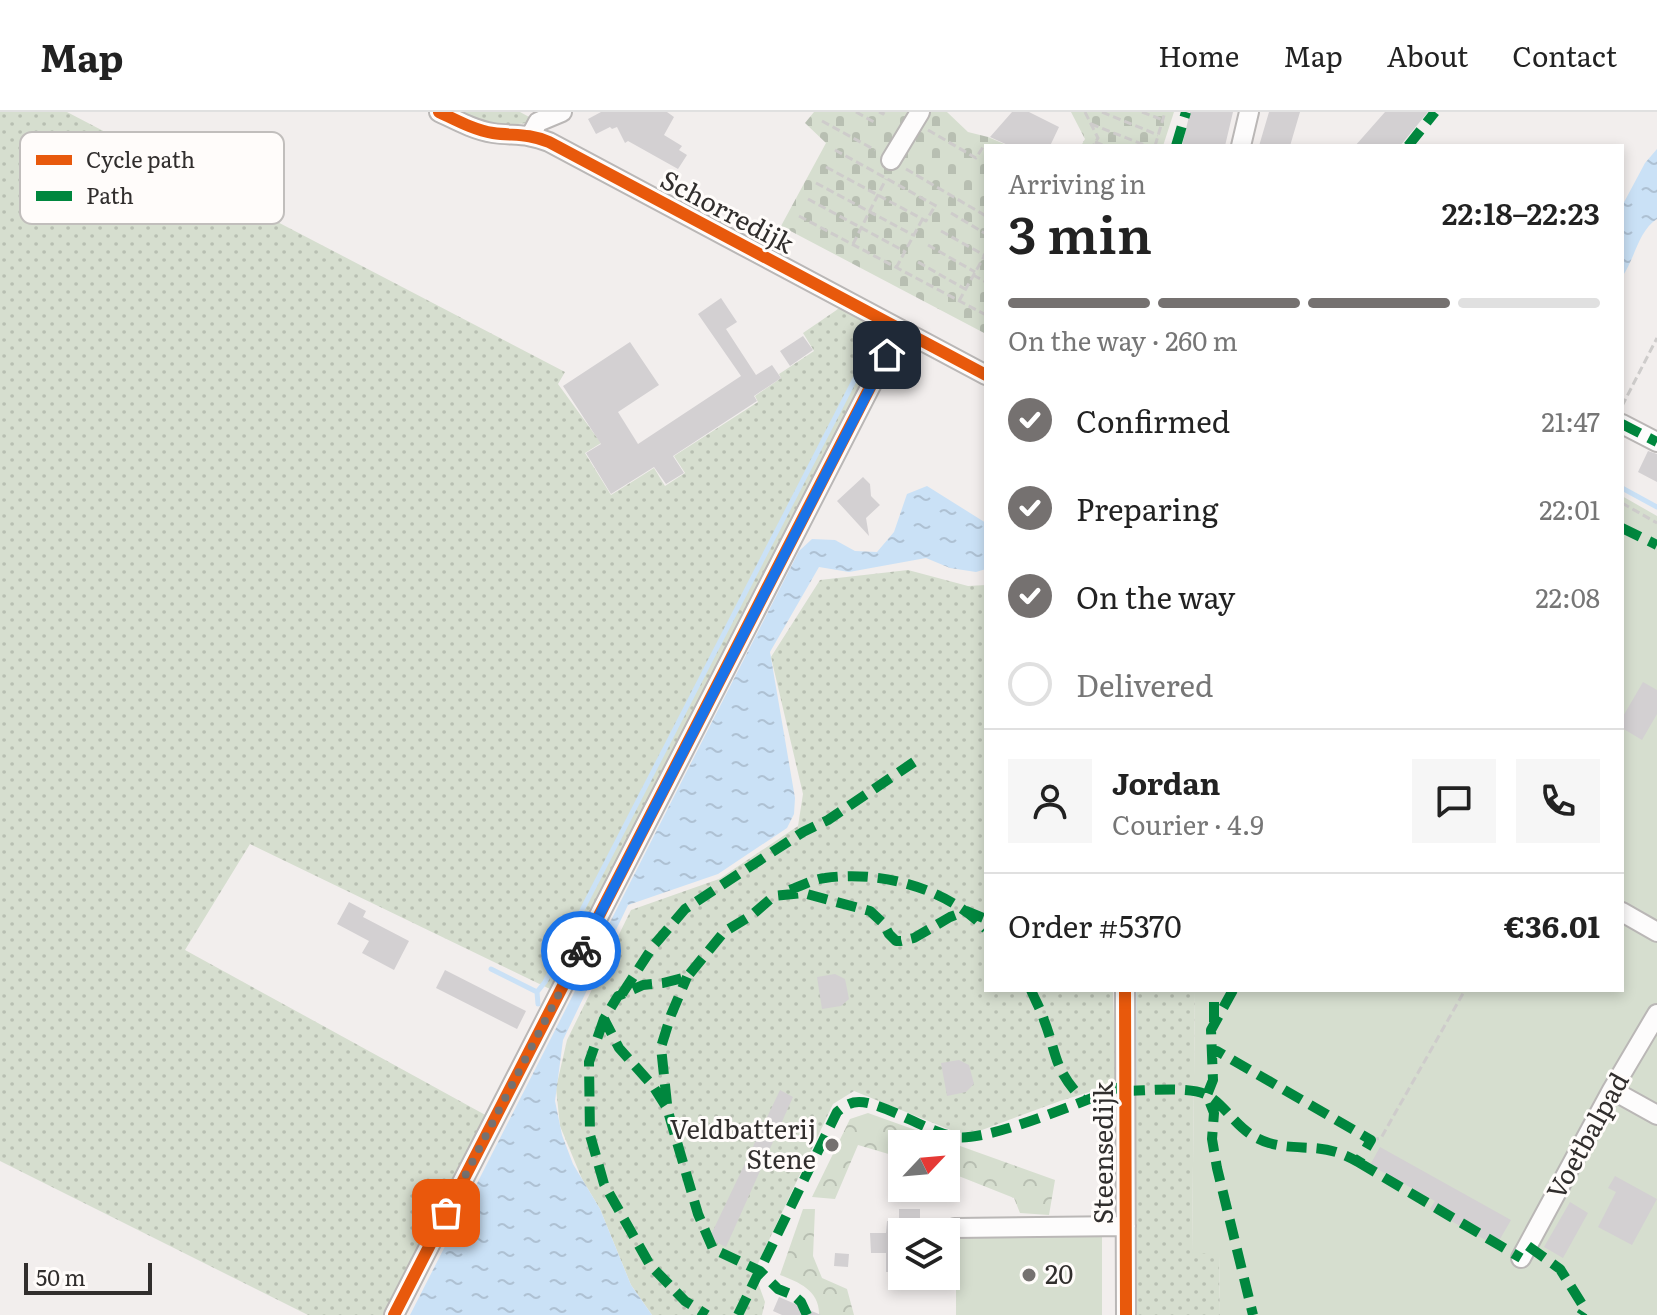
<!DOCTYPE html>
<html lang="en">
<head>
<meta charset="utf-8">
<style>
	:root { --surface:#fff; --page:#f6f6f6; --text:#222; --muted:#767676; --line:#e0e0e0; --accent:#757170 }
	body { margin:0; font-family:Literata,serif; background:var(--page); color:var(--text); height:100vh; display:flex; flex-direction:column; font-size:30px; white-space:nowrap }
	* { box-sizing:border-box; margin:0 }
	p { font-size:26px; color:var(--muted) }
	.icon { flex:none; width:44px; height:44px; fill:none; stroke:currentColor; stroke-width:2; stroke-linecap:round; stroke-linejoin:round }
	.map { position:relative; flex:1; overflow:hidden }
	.sheet { position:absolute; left:984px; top:32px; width:640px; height:848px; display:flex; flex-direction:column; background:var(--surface); border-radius:0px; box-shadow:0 4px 12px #0003 }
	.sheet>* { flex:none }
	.needle { width:52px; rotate:64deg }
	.controls { position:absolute; left:888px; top:1018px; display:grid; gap:16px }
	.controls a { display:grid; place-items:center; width:72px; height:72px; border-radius:0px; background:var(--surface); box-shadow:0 4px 12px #0003; font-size:40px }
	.scale { position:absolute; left:24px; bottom:20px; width:128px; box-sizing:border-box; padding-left:8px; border:4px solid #312e2d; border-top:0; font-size:22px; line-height:28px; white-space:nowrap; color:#312e2d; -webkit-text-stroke:6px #fffcfa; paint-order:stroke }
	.pin { position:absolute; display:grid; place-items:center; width:68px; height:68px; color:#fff; margin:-34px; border-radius:16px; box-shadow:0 4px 12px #0006 }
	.courier { position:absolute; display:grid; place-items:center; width:80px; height:80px; margin:-40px; border:6px solid #1a73e8; border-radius:50%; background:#fff; color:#222; box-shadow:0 2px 10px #0007 }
	.overview em { font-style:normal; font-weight:600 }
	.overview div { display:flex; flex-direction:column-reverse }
	.overview { display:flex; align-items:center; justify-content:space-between; height:136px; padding:0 24px }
	h1 { font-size:52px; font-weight:600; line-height:60px }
	.bar { display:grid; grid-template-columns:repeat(4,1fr); gap:12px 8px; align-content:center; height:96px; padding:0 24px }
	.bar i { height:10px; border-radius:6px; background:var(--line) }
	.bar .active { background:var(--accent) }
	.bar p { grid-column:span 4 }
	.line { display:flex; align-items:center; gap:20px; padding:0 24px; border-top:2px solid var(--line) }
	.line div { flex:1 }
	.round { display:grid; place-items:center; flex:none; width:84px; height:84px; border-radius:0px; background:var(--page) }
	ol { padding:0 24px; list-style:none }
	li { display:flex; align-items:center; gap:24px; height:88px }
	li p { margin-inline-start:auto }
	li .icon { padding:8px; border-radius:50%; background:var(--accent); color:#fff; stroke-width:4 }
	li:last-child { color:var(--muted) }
	li i { width:44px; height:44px; border:4px solid var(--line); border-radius:50% }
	header { display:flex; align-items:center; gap:48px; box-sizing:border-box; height:112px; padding:0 40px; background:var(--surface); border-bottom:2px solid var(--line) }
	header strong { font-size:38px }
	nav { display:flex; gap:44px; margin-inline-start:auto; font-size:28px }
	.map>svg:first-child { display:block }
	.green { fill:url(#green-dots) }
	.forest { fill:url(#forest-crowns) }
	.cemetery { fill:url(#cemetery-stones) }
	.pitch { fill:#d6decf }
	.water { fill:url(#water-ripples) }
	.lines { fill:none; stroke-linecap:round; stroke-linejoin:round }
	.stream { stroke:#cae1f6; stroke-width:5 }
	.building { fill:#d3d0d2 }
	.minor-casing { stroke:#bab7b6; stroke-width:22 }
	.path { stroke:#cecccb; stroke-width:3; stroke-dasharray:8 4; stroke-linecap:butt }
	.minor { stroke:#fdfcfc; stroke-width:18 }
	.quiet { stroke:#00873e; stroke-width:10; stroke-dasharray:20 10; stroke-linecap:butt }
	.cycleway-casing { stroke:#fffcfa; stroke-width:17 }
	.cycleway { stroke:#e8590c; stroke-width:12 }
	.done { stroke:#757170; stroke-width:8; stroke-dasharray:0 14.4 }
	.route { stroke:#1a73e8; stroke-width:10 }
	.poi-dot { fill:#757170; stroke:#fffcfa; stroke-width:3 }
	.labels { text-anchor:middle; stroke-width:6; stroke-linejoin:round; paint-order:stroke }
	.street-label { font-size:26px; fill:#312e2d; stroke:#fffcfa }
	.poi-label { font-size:26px; fill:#312e2d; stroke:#fffcfa; text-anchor:end }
	.key { fill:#fffcfa; stroke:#c1bebc; stroke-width:2 }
	.key-label { font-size:22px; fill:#312e2d }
</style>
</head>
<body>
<header>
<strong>Map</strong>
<nav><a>Home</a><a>Map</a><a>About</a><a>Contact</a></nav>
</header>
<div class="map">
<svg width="1657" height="1203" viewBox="0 0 1657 1203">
	<defs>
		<pattern id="green-dots" width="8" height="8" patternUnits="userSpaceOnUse" patternTransform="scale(2)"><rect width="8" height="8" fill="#d6decf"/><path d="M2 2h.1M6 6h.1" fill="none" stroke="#b8bfb2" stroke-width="1.8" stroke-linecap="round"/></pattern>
		<pattern id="forest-crowns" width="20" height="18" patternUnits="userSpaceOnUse" patternTransform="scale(2)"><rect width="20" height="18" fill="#d6decf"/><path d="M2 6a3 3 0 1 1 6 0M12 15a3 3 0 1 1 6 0" fill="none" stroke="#b8bfb2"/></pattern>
		<pattern id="cemetery-stones" width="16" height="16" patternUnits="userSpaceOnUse" patternTransform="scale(2)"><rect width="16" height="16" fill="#d6decf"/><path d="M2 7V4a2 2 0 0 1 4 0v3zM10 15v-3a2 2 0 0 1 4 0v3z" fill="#b8bfb2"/></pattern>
		<pattern id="water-ripples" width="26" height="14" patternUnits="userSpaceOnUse" patternTransform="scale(2)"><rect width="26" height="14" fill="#cae1f6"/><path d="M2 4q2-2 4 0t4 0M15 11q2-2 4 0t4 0" fill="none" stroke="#aec1d3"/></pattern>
	</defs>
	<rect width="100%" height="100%" fill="#f2eeed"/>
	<path class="green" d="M0 0H67L565 260 558 272 601 331 585 341 611 383 654 356 665 374 685 361 674 344 758 290 755 284 781 266 779 262 814 239 803 221 841 195 877 213 880 237 554 879 250 732 185 838 489 1005 388 1203H308L0 1049Z
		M458 0H520L531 6 528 11 487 15Z
		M908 458 968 474 986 473V878H1113L1116 972 1060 989 982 1018 958 1021 854 979 833 992 754 1160 765 1190 762 1203H652L631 1173 600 1097 582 1067 560 1014 556 976 567 928 631 798 719 767 798 714 803 682 771 545 820 468Z
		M1136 878H1195L1192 1139 1219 1142 1220 1203H1136Z"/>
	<path class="forest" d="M868 1001 1055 1068 1049 1103 1020 1101 1014 1086 946 1059V1032H902V1046L858 1033 835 1087 812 1085 850 1007Z
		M803 1097H815L813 1144 822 1166 847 1177 854 1203H819C820 1179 799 1170 780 1163Z"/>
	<path class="cemetery" d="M814 0H947L968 20 988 25 1009 34H986V222L781 114 826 31 805 11Z
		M1071 0H1174L1163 34H1081L1085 27Z"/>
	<path class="pitch" d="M1622 384 1657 404V1203H1220L1219 1143 1192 1140 1195 878H1622Z
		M956 1122H1102V1203H956Z"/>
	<path class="water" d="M1657 37V107C1638 119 1635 147 1622 165V94L1645 51Z
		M927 374 986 411V457L976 460 950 456 926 446 849 460 819 455 770 540 795 686 794 702 787 716 718 762 628 793 563 928 555 989 562 1023 573 1052 600 1097 631 1173 652 1203H410L799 439 812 427 835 428 855 439 877 440 894 420 907 382Z"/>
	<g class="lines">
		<path class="stream" d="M1622 376 1657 395
			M491 857 537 880 538 892
			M1134 878V971
			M537 880 545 870 875 228"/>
	</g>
	<path class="building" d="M601 0H667L674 5 664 23 682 34 679 38 687 43 678 57 628 29 625 31 617 15 612 17 610 15 596 22 588 7Z
		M1012 0H1029L1059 15 1050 34H1010L990 25Z
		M1190 0H1233L1225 34H1182Z
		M1269 0H1300L1290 34H1259Z
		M1385 0H1428L1400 34H1355Z
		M721 186 737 210 726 217 756 263 772 253 781 266 754 284 757 289 673 344 684 361 666 372 654 355 611 382 586 341 601 332 563 274 630 230 659 273 618 300 638 332 741 264 698 202Z
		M803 224 813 238 790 254 780 239Z
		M1648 339 1657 342V370L1638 360Z
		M863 365 870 372 871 384 880 393 866 406 869 424 837 389Z
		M1643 570 1657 578V602L1642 628 1622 616V606Z
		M349 790 366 799 363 805 409 829 394 858 362 841 369 829 337 812Z
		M445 858 526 899 517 917 436 876Z
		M835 862 845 867 849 887 841 894 822 897 817 865Z
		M959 948 969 953 974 972 966 980 947 984 941 951Z
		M780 978 793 985 726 1135 709 1127Z
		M1380 1035 1511 1108 1496 1134 1430 1097 1435 1089 1370 1053Z
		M1615 1064 1657 1087 1632 1133 1598 1115 1616 1080 1608 1076Z
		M1570 1090 1588 1101 1563 1146 1544 1135Z
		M899 1097H920V1120H902V1160H886V1141H871L870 1121H886L887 1109H899Z
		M835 1141 849 1142 848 1155 834 1154Z
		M779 1185 821 1203H782L773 1199Z"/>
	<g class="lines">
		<g class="minor-casing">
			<path id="minor" d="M439 0C456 8 474 18 493 21 515 24 527 21 549 30L986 263
				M531 23 538 10 562 0
				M1241 34 1249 0
				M891 48 920 0
				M1622 312 1657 330
				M1622 800 1657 820
				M1125 878 1126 1203
				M1612 978 1657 1003
				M955 1116 1126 1114
				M1521 1146 1612 978 1657 902
				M394 1203 900 217"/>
		</g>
		<path class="path" d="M856 0 874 10
			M879 0 883 2 884 0
			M1085 0 1098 26 1093 34
			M1102 0 1158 23
			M1142 0 1163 8
			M822 9 875 38
			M1091 12 1147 34
			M928 18 976 46 983 35 986 36
			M1095 30 1105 34
			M1155 34 1165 0
			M835 38 938 95
			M826 55 926 109 935 94
			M906 57 986 104
			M816 71 913 123
			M808 87 904 139
			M951 101 986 122
			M799 104 986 203
			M941 119 984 143
			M853 132 886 67
			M928 133 975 160
			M918 150 965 177
			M896 156 922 108
			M973 163 986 170
			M959 189 986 141
			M1622 294 1657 226
			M1622 391 1657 411
			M1371 1028 1381 1026 1465 878"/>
		<use href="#minor" class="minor"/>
		<path class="quiet" d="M1176 34 1186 0
			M1408 34 1435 0
			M1622 312 1657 330
			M1622 416 1657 433
			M790 778C801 774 814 767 825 766 880 758 947 776 986 817
			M1031 878C1035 888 1041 898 1044 908 1058 945 1053 956 1083 988
			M1233 878 1211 918 1213 968 1207 983 1214 1001 1212 1027 1217 1056 1253 1203
			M622 882 654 833 685 797 803 720 828 708 914 650
			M604 907 589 950 590 1023 604 1072 650 1153 685 1189 707 1203
			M1214 910V878
			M1125 979C1146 979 1187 974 1205 982 1228 993 1236 1021 1269 1031 1301 1040 1323 1029 1358 1050L1371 1028 1217 939 1211 943
			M667 992 661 935 671 903 687 865
			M1358 1050 1521 1146
			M1528 1134 1560 1157 1585 1197 1581 1203
			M738 1203 837 1000C844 994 850 990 859 990 883 990 927 1020 956 1025 989 1030 1090 986 1125 973
			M807 1203 801 1190 793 1183 778 1177 760 1159 713 1137 698 1102 667 996 653 974 619 936 604 907 618 884 643 873 663 871 687 865 724 820 752 803 774 784 803 781 870 799 883 811 889 822 896 829H901L914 826 950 805 966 799 986 807"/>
		<g class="cycleway-casing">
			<path id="cycleway" d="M439 0C456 8 474 18 493 21 515 24 527 21 549 30L986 263
				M1125 878 1126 1203
				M394 1203 900 217"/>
		</g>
		<use href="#cycleway" class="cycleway"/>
	</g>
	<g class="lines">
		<path class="done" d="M446 1101 581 839"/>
		<path class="route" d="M581 839 887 243"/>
	</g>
	<g class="poi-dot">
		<circle cx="832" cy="1033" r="8"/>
		<circle cx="1029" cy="1163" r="8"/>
	</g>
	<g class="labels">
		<g class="street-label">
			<text transform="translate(727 100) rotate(28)" y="9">Schorredijk</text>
			<text transform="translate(1588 1024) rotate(-61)" y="9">Voetbalpad</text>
			<text transform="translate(1104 1041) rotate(-90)" y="9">Steensedijk</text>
		</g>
		<g class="poi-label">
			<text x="816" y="1027">Veldbatterij<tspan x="816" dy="30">Stene</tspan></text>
			<text x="1045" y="1172" text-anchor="start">20</text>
		</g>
	</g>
	<rect x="20" y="20" width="264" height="92" rx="12" class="key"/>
	<rect x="36" y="43" width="36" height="10" fill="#e8590c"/>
	<rect x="36" y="79" width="36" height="10" fill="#00873e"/>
	<g class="key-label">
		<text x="86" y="56">Cycle path</text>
		<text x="86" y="92">Path</text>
	</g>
</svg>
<div class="controls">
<a><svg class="needle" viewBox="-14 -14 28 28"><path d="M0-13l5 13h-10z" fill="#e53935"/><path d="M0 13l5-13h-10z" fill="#767676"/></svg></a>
<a><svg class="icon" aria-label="layers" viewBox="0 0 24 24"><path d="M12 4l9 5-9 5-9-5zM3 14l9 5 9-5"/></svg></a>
</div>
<div class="scale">50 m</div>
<div class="pin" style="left:446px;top:1101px;background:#ea580c"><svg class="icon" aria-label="bag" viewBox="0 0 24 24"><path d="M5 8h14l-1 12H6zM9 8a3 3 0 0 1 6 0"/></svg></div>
<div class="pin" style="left:887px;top:243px;background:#1f2937"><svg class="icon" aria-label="home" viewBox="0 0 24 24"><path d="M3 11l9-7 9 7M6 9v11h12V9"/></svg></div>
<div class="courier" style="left:581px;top:839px"><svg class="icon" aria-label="bike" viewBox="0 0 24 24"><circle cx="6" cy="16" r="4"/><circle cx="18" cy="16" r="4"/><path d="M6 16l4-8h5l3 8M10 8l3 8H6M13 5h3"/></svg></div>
<section class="sheet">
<div class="overview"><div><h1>3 min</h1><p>Arriving in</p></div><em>22:18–22:23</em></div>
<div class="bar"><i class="active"></i><i class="active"></i><i class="active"></i><i></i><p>On the way · 260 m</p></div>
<ol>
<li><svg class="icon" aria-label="check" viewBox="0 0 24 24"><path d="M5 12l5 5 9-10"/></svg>Confirmed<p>21:47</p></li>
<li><svg class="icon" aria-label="check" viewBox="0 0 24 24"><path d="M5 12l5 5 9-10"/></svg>Preparing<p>22:01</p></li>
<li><svg class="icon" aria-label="check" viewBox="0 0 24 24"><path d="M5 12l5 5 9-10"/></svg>On the way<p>22:08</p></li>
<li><i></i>Delivered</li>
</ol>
<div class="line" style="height:144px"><a class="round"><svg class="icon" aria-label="person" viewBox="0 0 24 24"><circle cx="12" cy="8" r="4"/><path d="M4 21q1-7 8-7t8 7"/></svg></a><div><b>Jordan</b><p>Courier · 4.9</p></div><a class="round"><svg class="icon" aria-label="chat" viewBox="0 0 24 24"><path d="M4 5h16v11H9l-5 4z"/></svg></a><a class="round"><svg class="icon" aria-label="phone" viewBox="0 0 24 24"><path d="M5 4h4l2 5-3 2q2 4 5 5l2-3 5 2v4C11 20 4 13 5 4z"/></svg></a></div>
<div class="line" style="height:104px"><div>Order #5370</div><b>€36.01</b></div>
</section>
</div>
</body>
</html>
